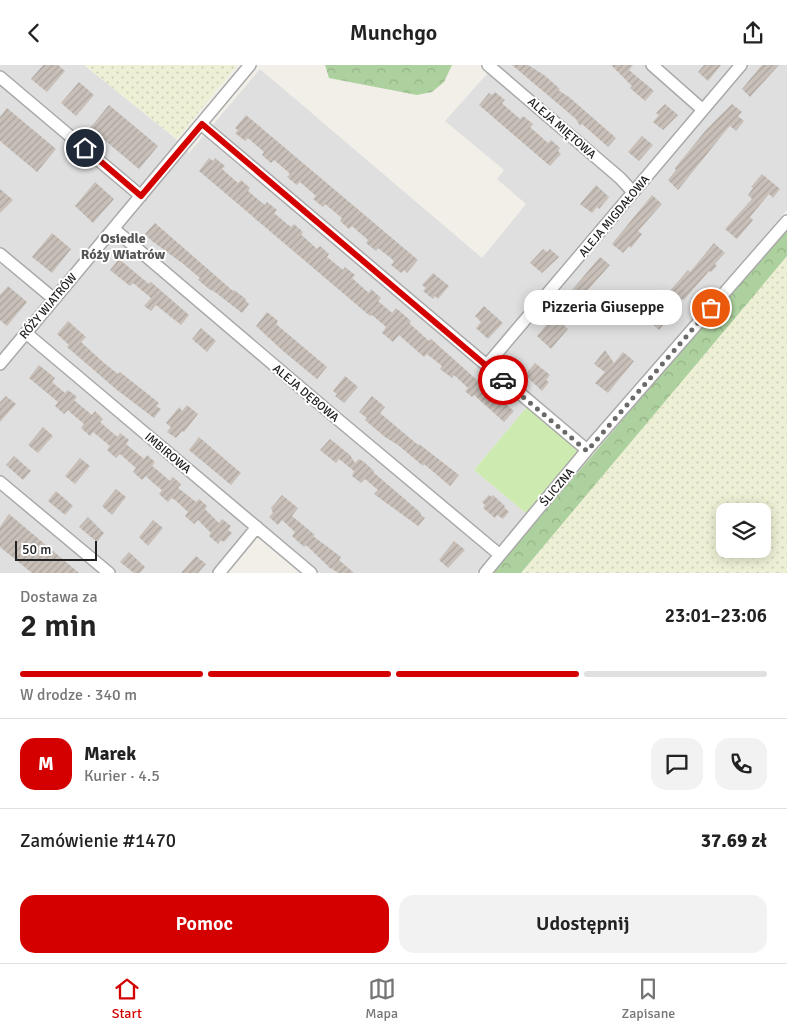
<!DOCTYPE html>
<html lang="pl">
<head>
<meta charset="utf-8">
<style>
	:root { --surface:#fff; --page:#f2f2f2; --text:#222; --muted:#767676; --line:#e0e0e0; --accent:#d40000 }
	body { margin:0; font-family:Signika,sans-serif; background:var(--page); color:var(--text); height:100vh; display:flex; flex-direction:column; font-size:19px; white-space:nowrap }
	* { box-sizing:border-box; margin:0 }
	p { font-size:16px; color:var(--muted) }
	.icon { flex:none; width:28px; height:28px; fill:none; stroke:currentColor; stroke-width:2; stroke-linecap:round; stroke-linejoin:round }
	.map { position:relative; height:508px; overflow:hidden }
	.side { display:flex; flex-direction:column; background:var(--surface); flex:1 }
	.side>* { flex:none }
	.buttons { position:absolute; left:716px; top:438px; display:grid; gap:10px }
	.buttons a { display:grid; place-items:center; width:55px; height:55px; border-radius:10px; background:var(--surface); box-shadow:0 2px 12px #0003; font-size:25px }
	.scale { position:absolute; left:15px; bottom:12px; width:82px; box-sizing:border-box; padding-left:5px; border:2px solid #222; border-top:0; font-size:14px; line-height:18px; white-space:nowrap; color:#222; -webkit-text-stroke:4px #fff; paint-order:stroke }
	.pin { position:absolute; display:grid; place-items:center; width:42px; height:42px; color:#fff; margin:-21px; border:2px solid #fff; border-radius:50%; box-shadow:0 1px 5px #0007 }
	.courier { position:absolute; display:grid; place-items:center; width:50px; height:50px; margin:-25px; border:4px solid #d40000; border-radius:50%; background:#fff; color:#222; box-shadow:0 1px 6px #0007 }
	.bubble { position:absolute; height:35px; border-radius:15px; background:var(--surface); box-shadow:0 2px 12px #0003; font-size:16px; font-weight:600; line-height:35px; text-align:center }
	.head em { font-style:normal; font-weight:600 }
	.head div { display:flex; flex-direction:column-reverse }
	.head { display:flex; align-items:center; justify-content:space-between; height:85px; padding:0 20px }
	h1 { font-size:32px; font-weight:600; line-height:38px }
	.bar { display:grid; grid-template-columns:repeat(4,1fr); gap:8px 5px; align-content:center; height:60px; padding:0 20px }
	.bar i { height:6px; border-radius:4px; background:var(--line) }
	.bar .active { background:var(--accent) }
	.bar p { grid-column:span 4 }
	.line { display:flex; align-items:center; gap:12px; padding:0 20px; border-top:1px solid var(--line) }
	.line div { flex:1 }
	.round { display:grid; place-items:center; flex:none; width:52px; height:52px; border-radius:15px; background:var(--page) }
	.cta { display:flex; gap:10px; margin-top:auto; padding:10px 20px }
	.cta a { flex:1; height:58px; border-radius:15px; background:var(--accent); color:#fff; font-size:20px; font-weight:600; line-height:58px; text-align:center }
	.cta a+a { background:var(--page); color:var(--text) }
	header { display:flex; justify-content:space-between; align-items:center; height:65px; padding:0 20px; background:var(--surface); font-size:22px; font-weight:600 }
	.tabs { display:flex; justify-content:space-around; align-items:center; height:70px; border-top:1px solid var(--line); background:var(--surface); font-size:14px; color:var(--muted) }
	.tabs a { display:grid; justify-items:center; gap:2px }
	.tabs .active { color:var(--accent) }
	.map>svg:first-child { display:block }
	.residential { fill:#e0dfdf }
	.farmland { fill:url(#farmland-dots); fill-rule:evenodd }
	.grass { fill:#cdebb0 }
	.forest { fill:url(#forest-crowns) }
	.building { fill:url(#building-hatch) }
	.lines { fill:none; stroke-linecap:round; stroke-linejoin:round }
	.street-casing { stroke:#a9a9a9; stroke-width:14 }
	.street { stroke:#fff; stroke-width:11 }
	.done { stroke:#6b6a68; stroke-width:5; stroke-dasharray:0 9 }
	.route { stroke:#d40000; stroke-width:6 }
	.labels { text-anchor:middle; stroke-width:4; stroke-linejoin:round; paint-order:stroke }
	.street-label { font-size:12px; fill:#222; stroke:#fff }
	.neighbourhood-label { font-size:14px; font-weight:bold; fill:#555; stroke:#fff }
</style>
</head>
<body>
<header><svg class="icon" aria-label="back" viewBox="0 0 24 24"><path d="M15 5l-7 7 7 7"/></svg>Munchgo<svg class="icon" aria-label="share" viewBox="0 0 24 24"><path d="M12 15V3M7 8l5-5 5 5M5 13v7h14v-7"/></svg></header>
<div class="map">
<svg width="787" height="508" viewBox="0 0 787 508">
	<defs>
		<pattern id="farmland-dots" width="8" height="8" patternUnits="userSpaceOnUse" patternTransform="scale(1.25)"><rect width="8" height="8" fill="#eef0d5"/><path d="M2 2h.1M6 6h.1" fill="none" stroke="#ccceb7" stroke-width="1.8" stroke-linecap="round"/></pattern>
		<pattern id="forest-crowns" width="20" height="18" patternUnits="userSpaceOnUse" patternTransform="scale(1.25)"><rect width="20" height="18" fill="#add19e"/><path d="M2 6a3 3 0 1 1 6 0M12 15a3 3 0 1 1 6 0" fill="none" stroke="#95b388"/></pattern>
		<pattern id="building-hatch" width="6" height="6" patternUnits="userSpaceOnUse" patternTransform="scale(1.25)"><rect width="6" height="6" fill="#c7bfb8"/><path d="M-1 1l2-2M0 6l6-6M5 7l2-2" fill="none" stroke="#aba49e"/></pattern>
	</defs>
	<rect width="100%" height="100%" fill="#f2efe9"/>
	<path class="residential" d="M0 0H84L176 74 189 88 260 4 482 193 526 139 497 114 504 105 445 56 495 0H787V145L586 376 536 333 527 342 474 405 527 449 476 508H320L257 456 211 508H0Z"/>
	<path class="farmland" d="M84 0H237L177 74Z
		M787 191V508H521L730 257ZM725 446H762V484H725Z"/>
	<path class="grass" d="M527 342 580 387 527 449 474 405Z"/>
	<path class="forest" d="M325 0H452L444 17 432 27 417 30 329 13Z
		M787 162V191L521 508H492Z"/>
	<path class="building" d="M43 0H58L65 6 47 27 31 14Z
		M512 0H528L544 10 560 24 558 25 569 32 616 73 608 82 582 59 580 61 576 54Z
		M611 0H633L629 5 654 26 645 36 630 23 632 21Z
		M704 0H721L708 16 698 7Z
		M762 0H779L750 32 742 24Z
		M79 17 94 30 76 51 61 38Z
		M495 27 505 35 502 38 505 41 520 54 523 51 533 59 530 62 548 78 551 75 560 83 558 86 561 89 550 101 479 40 489 28 492 30Z
		M665 39 678 50 663 65 653 57 659 50 656 48Z
		M732 39 742 47 738 51 744 56 736 66 730 61 728 63 678 125 668 115 676 105 675 103 706 65Z
		M109 40 158 81 139 104 90 63Z
		M7 43 56 84 37 107 0 76V52Z
		M246 50 418 195 407 208 404 205 401 208 391 200 394 197 392 194 378 183 376 186 366 178 368 175 352 161 349 164 340 156 342 153 325 139 323 142 313 134 316 131 300 117 297 120 287 112 290 109 287 106 274 95 271 98 262 90 264 87 248 73 245 76 235 68 238 65 235 63Z
		M642 71 653 80 639 96 628 87Z
		M209 93 213 96 215 93 225 101 222 104 238 118 241 115 250 123 248 126 261 137 265 140 267 137 277 145 274 148 287 159 291 162 294 159 303 167 301 170 304 172 317 184 320 181 329 189 327 192 343 205 345 202 355 210 352 213 369 228 371 224 381 233 378 236 392 248 396 243 411 256 409 258 429 276 431 274 477 315 478 314 488 323 487 324 514 346 504 357 474 330 472 332 465 326 468 323 454 310 452 313 440 304 442 301 427 289 424 292 399 270 393 277 382 268 386 262 372 250 370 251 199 106Z
		M762 109 780 124 773 133 769 129 750 152 753 155 737 174 725 164 752 134 748 130 753 123 751 122Z
		M95 117 114 134 93 158 75 141Z
		M596 120 609 132 599 144 597 142 592 148 580 139Z
		M0 124 13 135 0 148Z
		M652 130 662 139 638 166 642 169 631 183 629 181 623 188 612 179Z
		M155 158 233 226 234 225 246 234 245 235 249 239 242 248 215 227 209 224 198 215 200 213 182 198 152 176 145 169Z
		M52 168 71 184 52 208 32 192Z
		M714 178 725 188 715 199 717 201 711 207 709 206 684 235 682 234 663 256 665 258 659 265 646 253 688 205 690 207Z
		M543 184 547 187 550 184 559 192 542 208 530 198Z
		M600 192 610 200 585 228 590 231 577 246 565 236 573 226 572 225Z
		M119 194 149 219 151 217 189 250 181 260 156 240 151 246 144 241 151 233 133 218 130 221 110 205Z
		M433 208 449 221 438 234 435 231 433 234 423 226 426 223 422 220Z
		M8 221 27 237 7 261 0 255V230Z
		M484 241 503 258 488 274 476 263 481 257 475 251Z
		M267 247 278 256 276 259 327 302 317 314 283 286 256 261Z
		M556 253 568 264 551 284 537 271 549 257 551 259Z
		M68 256 86 272 81 277 104 298 118 309 120 307 159 338 156 341 161 344 154 353 117 325 67 282 69 280 57 269Z
		M201 263 216 276 207 287 192 274Z
		M605 285 614 298 623 287 634 296 608 328 595 318 605 307 594 299Z
		M535 298 550 310 546 315 549 317 542 326 525 310Z
		M39 300 55 313 52 317 65 328 68 325 77 332 74 335 92 350 95 346 103 354 100 357 114 369 118 372 120 368 129 375 126 379 144 394 147 390 155 397 152 401 156 404 170 416 173 412 181 419 178 423 182 426 196 437 199 434 207 441 205 444 219 458 222 454 231 461 228 465 232 468 224 477 221 475 218 479 209 471 211 468 198 455 194 459 185 451 188 447 175 435 172 433 168 437 159 429 162 425 152 417 146 411 142 415 133 407 136 403 120 389 116 393 107 385 110 381 93 367 90 371 81 363 84 359 71 348 68 345 64 349 55 341 58 337 29 313Z
		M345 311 358 322 344 338 335 331 337 329 333 326Z
		M6 331 16 339 0 357V337Z
		M372 331 385 342 380 348 418 380 419 379 459 410 450 421 424 399 423 401 398 380 385 372 365 355 367 353 359 347Z
		M187 340 198 349 184 367 182 366 176 373 167 367 171 362 166 358 179 342 182 346Z
		M43 362 53 371 38 388 28 380Z
		M199 372 241 408 231 420 189 385Z
		M330 374 350 390 355 398 359 394 364 397 374 406 373 407 421 448 420 449 425 453 418 461 374 429 378 425 365 414 361 418 352 411 354 406 339 394 336 398 320 385Z
		M14 391 31 406 23 415 6 400Z
		M80 393 90 401 75 419 65 411Z
		M116 424 126 432 112 450 102 441Z
		M56 426 73 441 65 450 48 436Z
		M282 430 298 443 292 451 315 470 313 471 341 492 339 495 354 508H338L331 503V504L306 480 304 482 292 471 295 467 282 455 278 460 269 452 273 448 271 443Z
		M489 430 492 432 493 430 505 441 504 442 509 447 503 454 497 450 495 453 483 443 485 440 482 437Z
		M9 449 28 465 79 508H32L0 482V462Z
		M88 452 104 468 97 477 79 462Z
		M153 455 163 463 148 481 139 472Z
		M454 476 465 485 448 503 439 495Z
		M129 487 145 502 140 508H134L120 497Z
		M196 491 206 499 198 508H181Z"/>
	<g class="lines">
		<g class="street-casing">
			<path id="street" d="M488 0 620 113 633 127
				M652 0 703 45
				M0 12 141 131
				M201 59 587 385
				M114 164 335 352 500 490
				M0 189 54 234
				M26 268 311 508
				M0 299 250 0
				M486 301 741 0
				M0 417 109 508
				M219 508 257 462
				M485 508 587 385 787 156"/>
		</g>
		<use href="#street" class="street"/>
	</g>
	<g class="lines">
		<path class="done" d="M503 315 587 386 711 243"/>
		<path class="route" d="M85 83 141 131 202 59 503 315"/>
	</g>
	<g class="labels">
		<g class="street-label">
			<text transform="translate(562 63) rotate(41)" y="4">ALEJA MIĘTOWA</text>
			<text transform="translate(614 151) rotate(-50)" y="4">ALEJA MIGDAŁOWA</text>
			<text transform="translate(48 241) rotate(-50)" y="4">RÓŻY WIATRÓW</text>
			<text transform="translate(306 328) rotate(40)" y="4">ALEJA DĘBOWA</text>
			<text transform="translate(168 388) rotate(40)" y="4">IMBIROWA</text>
			<text transform="translate(557 422) rotate(-50)" y="4">ŚLICZNA</text>
		</g>
		<g class="neighbourhood-label">
			<text x="123" y="178">Osiedle<tspan x="123" dy="16">Róży Wiatrów</tspan></text>
		</g>
	</g>
</svg>
<div class="buttons">
<a><svg class="icon" aria-label="layers" viewBox="0 0 24 24"><path d="M12 4l9 5-9 5-9-5zM3 14l9 5 9-5"/></svg></a>
</div>
<div class="scale">50 m</div>
<div class="pin" style="left:711px;top:243px;background:#ea580c"><svg class="icon" aria-label="bag" viewBox="0 0 24 24"><path d="M5 8h14l-1 12H6zM9 8a3 3 0 0 1 6 0"/></svg></div>
<div class="pin" style="left:85px;top:83px;background:#1f2937"><svg class="icon" aria-label="home" viewBox="0 0 24 24"><path d="M3 11l9-7 9 7M6 9v11h12V9"/></svg></div>
<div class="courier" style="left:503px;top:315px"><svg class="icon" aria-label="car" viewBox="0 0 24 24"><path d="M5 17H2v-5l4-1 3-4h7l3 4 3 1v5h-3M9 17h6M6 11h13"/><circle cx="7" cy="17" r="2"/><circle cx="17" cy="17" r="2"/></svg></div>
<div class="bubble" style="left:524px;top:225px;width:158px">Pizzeria Giuseppe</div>
</div>
<section class="side">
<div class="head"><div><h1>2 min</h1><p>Dostawa za</p></div><em>23:01–23:06</em></div>
<div class="bar"><i class="active"></i><i class="active"></i><i class="active"></i><i></i><p>W drodze · 340 m</p></div>
<div class="line" style="height:90px"><b class="round" style="background:var(--accent);color:#fff">M</b><div><b>Marek</b><p>Kurier · 4.5</p></div><a class="round"><svg class="icon" aria-label="chat" viewBox="0 0 24 24"><path d="M4 5h16v11H9l-5 4z"/></svg></a><a class="round"><svg class="icon" aria-label="phone" viewBox="0 0 24 24"><path d="M5 4h4l2 5-3 2q2 4 5 5l2-3 5 2v4C11 20 4 13 5 4z"/></svg></a></div>
<div class="line" style="height:65px"><div>Zamówienie #1470</div><b>37.69 zł</b></div>
<div class="cta"><a>Pomoc</a><a>Udostępnij</a></div>
</section>
<nav class="tabs">
<a class="active"><svg class="icon" aria-label="home" viewBox="0 0 24 24"><path d="M3 11l9-7 9 7M6 9v11h12V9"/></svg>Start</a>
<a><svg class="icon" aria-label="map" viewBox="0 0 24 24"><path d="M3 6l6-2 6 2 6-2v14l-6 2-6-2-6 2zM9 4v14M15 6v14"/></svg>Mapa</a>
<a><svg class="icon" aria-label="saved" viewBox="0 0 24 24"><path d="M7 4h10v16l-5-4-5 4z"/></svg>Zapisane</a>
</nav>
</body>
</html>
